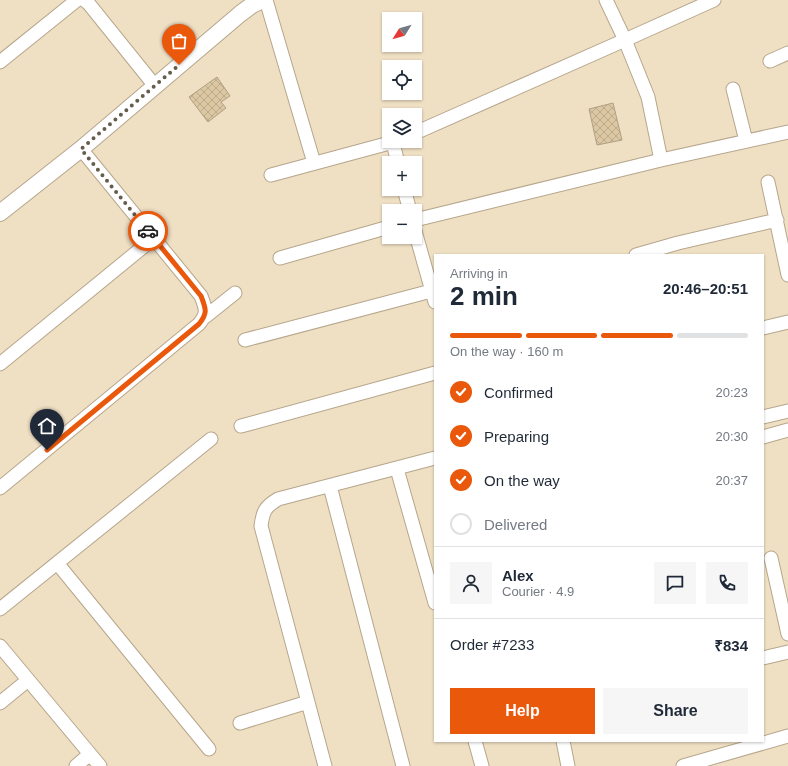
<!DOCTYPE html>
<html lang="en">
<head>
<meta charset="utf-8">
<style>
	:root { --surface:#fff; --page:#f6f6f7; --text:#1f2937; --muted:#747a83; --line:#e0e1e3; --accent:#ea580c }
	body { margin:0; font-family:Arial,sans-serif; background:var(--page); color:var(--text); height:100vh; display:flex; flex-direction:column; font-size:15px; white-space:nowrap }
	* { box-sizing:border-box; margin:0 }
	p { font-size:13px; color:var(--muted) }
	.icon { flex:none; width:22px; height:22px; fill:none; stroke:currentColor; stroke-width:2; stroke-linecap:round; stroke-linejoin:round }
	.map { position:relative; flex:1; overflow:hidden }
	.drawer { position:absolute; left:434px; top:254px; width:330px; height:488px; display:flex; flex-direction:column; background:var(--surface); border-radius:0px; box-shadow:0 1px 3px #0004 }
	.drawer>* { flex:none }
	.needle { width:26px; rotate:233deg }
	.fabs { position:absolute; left:382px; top:12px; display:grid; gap:8px }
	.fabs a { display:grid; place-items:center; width:40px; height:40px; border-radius:0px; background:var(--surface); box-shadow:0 1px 3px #0004; font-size:20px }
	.pin { position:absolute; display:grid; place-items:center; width:34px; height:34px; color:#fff; margin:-41px -17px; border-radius:50% 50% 50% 0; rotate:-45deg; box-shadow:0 0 4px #0007 }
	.pin .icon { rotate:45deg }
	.courier { position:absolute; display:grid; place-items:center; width:40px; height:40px; margin:-20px; border:3px solid #ea580c; border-radius:50%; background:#fff; color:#222; box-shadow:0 1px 5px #0007 }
	.summary em { font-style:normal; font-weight:800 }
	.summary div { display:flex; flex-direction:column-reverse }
	.summary { display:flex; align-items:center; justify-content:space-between; height:68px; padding:0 16px }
	h1 { font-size:26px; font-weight:800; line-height:30px }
	.bar { display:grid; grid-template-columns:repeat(4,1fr); gap:6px 4px; align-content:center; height:48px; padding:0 16px }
	.bar i { height:5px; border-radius:3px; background:var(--line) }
	.bar .active { background:var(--accent) }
	.bar p { grid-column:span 4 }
	.line { display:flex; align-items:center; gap:10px; padding:0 16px; border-top:1px solid var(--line) }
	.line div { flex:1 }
	.round { display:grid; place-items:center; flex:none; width:42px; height:42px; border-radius:0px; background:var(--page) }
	ol { padding:0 16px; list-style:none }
	li { display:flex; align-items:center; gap:12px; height:44px }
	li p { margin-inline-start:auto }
	li .icon { padding:4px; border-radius:50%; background:var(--accent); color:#fff; stroke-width:4 }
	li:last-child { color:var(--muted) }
	li i { width:22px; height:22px; border:2px solid var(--line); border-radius:50% }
	.action { display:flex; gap:8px; margin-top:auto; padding:8px 16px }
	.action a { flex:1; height:46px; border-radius:0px; background:var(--accent); color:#fff; font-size:16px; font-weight:800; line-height:46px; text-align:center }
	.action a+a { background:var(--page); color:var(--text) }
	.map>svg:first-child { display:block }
	.building { fill:url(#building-cross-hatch); stroke:#af9f85 }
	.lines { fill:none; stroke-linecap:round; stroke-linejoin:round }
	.minor-casing { stroke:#b6a68c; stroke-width:15 }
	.tertiary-casing { stroke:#b6a68c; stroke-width:18 }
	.minor { stroke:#fff; stroke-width:13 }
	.tertiary { stroke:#fff; stroke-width:16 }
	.done { stroke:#665e4d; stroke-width:4; stroke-dasharray:0 7.2 }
	.route { stroke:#ea580c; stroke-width:5 }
</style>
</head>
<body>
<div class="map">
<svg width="788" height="766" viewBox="0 0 788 766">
	<defs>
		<pattern id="building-cross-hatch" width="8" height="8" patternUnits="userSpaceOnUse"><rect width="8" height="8" fill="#dcc7a3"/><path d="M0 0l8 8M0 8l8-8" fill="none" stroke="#bcaa8b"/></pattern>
	</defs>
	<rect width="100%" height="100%" fill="#efdfc3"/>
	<path class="building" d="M217 77 230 96 221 102 226 108 208 122 189 97Z
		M613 103 622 140 597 145 589 109Z"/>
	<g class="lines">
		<g class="minor-casing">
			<path id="minor" d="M84 0 89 4 155 86
				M266 0 314 163
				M606 0 625 40 714 0
				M770 61 788 53
				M0 62 77 0
				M733 89 746 141
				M415 133 625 40 648 97 661 160
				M393 143 398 163
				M271 175 397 141
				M768 182 788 275
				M404 189 410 211
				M415 220 661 160 788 132
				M415 231 435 302
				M636 255 678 243 777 220
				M280 258 389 227
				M205 317 235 293
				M763 328 788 322
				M245 340 435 290
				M0 364 154 238
				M763 417 788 411
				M241 426 435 373
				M763 437 788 430
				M397 469 435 603
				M330 486 403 766
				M0 488 199 324C208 313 206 309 201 296L81 149
				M771 558 788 634
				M57 563 209 749
				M0 609 211 439
				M0 646 100 766
				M763 658 788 652
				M0 703 28 680
				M240 723 308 702
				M475 741 482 766
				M563 741 568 766
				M76 766 90 754
				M325 766 261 526C263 511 265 507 278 499L435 458
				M683 766 788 736"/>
		</g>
		<g class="tertiary-casing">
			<path id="tertiary" d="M0 213 81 149 240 14 252 5 262 0"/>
		</g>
		<use href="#minor" class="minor"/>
		<use href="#tertiary" class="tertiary"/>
	</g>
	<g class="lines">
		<path class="done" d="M148 231 81 149 179 65"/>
		<path class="route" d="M47 450 199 324C208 313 206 309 201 296L148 231"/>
	</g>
</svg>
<div class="fabs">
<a><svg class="needle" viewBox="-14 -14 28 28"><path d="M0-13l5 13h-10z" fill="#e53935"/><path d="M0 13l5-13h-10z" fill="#747a83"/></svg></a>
<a><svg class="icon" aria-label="locate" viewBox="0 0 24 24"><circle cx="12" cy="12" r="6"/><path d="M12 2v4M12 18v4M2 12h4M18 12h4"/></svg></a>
<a><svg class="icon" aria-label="layers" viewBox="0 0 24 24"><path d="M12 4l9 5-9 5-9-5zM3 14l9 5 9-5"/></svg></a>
<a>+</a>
<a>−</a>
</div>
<div class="pin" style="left:179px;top:65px;background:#ea580c"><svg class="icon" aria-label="bag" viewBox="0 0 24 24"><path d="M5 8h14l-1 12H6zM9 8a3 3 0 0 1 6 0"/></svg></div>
<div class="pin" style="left:47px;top:450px;background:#1f2937"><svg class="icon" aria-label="home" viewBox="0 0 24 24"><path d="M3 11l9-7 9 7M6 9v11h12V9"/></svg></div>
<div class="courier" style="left:148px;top:231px"><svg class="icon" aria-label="car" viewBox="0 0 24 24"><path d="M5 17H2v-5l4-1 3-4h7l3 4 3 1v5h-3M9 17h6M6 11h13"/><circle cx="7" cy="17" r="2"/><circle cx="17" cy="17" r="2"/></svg></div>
<section class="drawer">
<div class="summary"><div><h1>2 min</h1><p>Arriving in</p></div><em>20:46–20:51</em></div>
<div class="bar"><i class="active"></i><i class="active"></i><i class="active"></i><i></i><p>On the way · 160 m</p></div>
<ol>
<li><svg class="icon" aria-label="check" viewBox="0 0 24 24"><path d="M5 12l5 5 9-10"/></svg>Confirmed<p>20:23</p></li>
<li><svg class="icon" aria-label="check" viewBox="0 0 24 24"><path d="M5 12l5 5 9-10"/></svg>Preparing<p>20:30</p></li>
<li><svg class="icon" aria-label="check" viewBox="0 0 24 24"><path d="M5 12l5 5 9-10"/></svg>On the way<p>20:37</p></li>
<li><i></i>Delivered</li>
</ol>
<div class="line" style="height:72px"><a class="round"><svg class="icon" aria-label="person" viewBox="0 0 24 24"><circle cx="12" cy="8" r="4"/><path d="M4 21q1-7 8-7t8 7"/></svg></a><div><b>Alex</b><p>Courier · 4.9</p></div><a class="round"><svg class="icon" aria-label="chat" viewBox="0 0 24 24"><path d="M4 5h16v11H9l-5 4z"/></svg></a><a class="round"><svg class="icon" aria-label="phone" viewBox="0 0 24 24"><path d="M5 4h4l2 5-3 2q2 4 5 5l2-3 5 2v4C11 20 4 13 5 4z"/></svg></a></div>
<div class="line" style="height:52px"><div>Order #7233</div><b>₹834</b></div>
<div class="action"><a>Help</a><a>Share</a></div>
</section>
</div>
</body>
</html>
